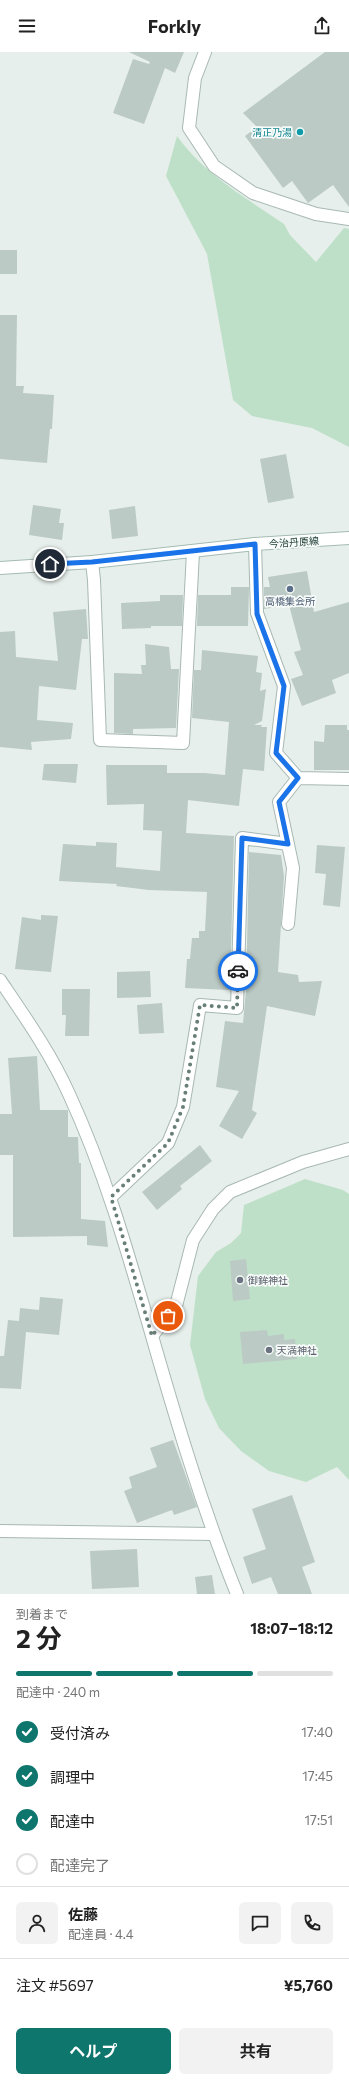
<!DOCTYPE html>
<html lang="ja">
<head>
<meta charset="utf-8">
<style>
	:root { --surface:#fff; --page:#f2f2f2; --text:#222; --muted:#767676; --line:#e0e0e0; --accent:#0f766e }
	body { margin:0; font-family:Commissioner,"Noto Sans JP",sans-serif; background:var(--page); color:var(--text); height:100vh; display:flex; flex-direction:column; font-size:15px; white-space:nowrap }
	* { box-sizing:border-box; margin:0 }
	p { font-size:13px; color:var(--muted) }
	.icon { flex:none; width:22px; height:22px; fill:none; stroke:currentColor; stroke-width:2; stroke-linecap:round; stroke-linejoin:round }
	.map { position:relative; height:1542px; overflow:hidden }
	.drawer { display:flex; flex-direction:column; background:var(--surface); flex:1 }
	.drawer>* { flex:none }
	.pin { position:absolute; display:grid; place-items:center; width:34px; height:34px; color:#fff; margin:-17px; border:2px solid #fff; border-radius:50%; box-shadow:0 1px 4px #0007 }
	.courier { position:absolute; display:grid; place-items:center; width:40px; height:40px; margin:-20px; border:3px solid #1a73e8; border-radius:50%; background:#fff; color:#222; box-shadow:0 1px 5px #0007 }
	.headline em { font-style:normal; font-weight:700 }
	.headline div { display:flex; flex-direction:column-reverse }
	.headline { display:flex; align-items:center; justify-content:space-between; height:68px; padding:0 16px }
	h1 { font-size:26px; font-weight:700; line-height:30px }
	.bar { display:grid; grid-template-columns:repeat(4,1fr); gap:6px 4px; align-content:center; height:48px; padding:0 16px }
	.bar i { height:5px; border-radius:3px; background:var(--line) }
	.bar .selected { background:var(--accent) }
	.bar p { grid-column:span 4 }
	.line { display:flex; align-items:center; gap:10px; padding:0 16px; border-top:1px solid var(--line) }
	.line div { flex:1 }
	.round { display:grid; place-items:center; flex:none; width:42px; height:42px; border-radius:6px; background:var(--page) }
	ol { padding:0 16px; list-style:none }
	li { display:flex; align-items:center; gap:12px; height:44px }
	li p { margin-inline-start:auto }
	li .icon { padding:4px; border-radius:50%; background:var(--accent); color:#fff; stroke-width:4 }
	li:last-child { color:var(--muted) }
	li i { width:22px; height:22px; border:2px solid var(--line); border-radius:50% }
	.action { display:flex; gap:8px; margin-top:auto; padding:8px 16px }
	.action a { flex:1; height:46px; border-radius:6px; background:var(--accent); color:#fff; font-size:16px; font-weight:700; line-height:46px; text-align:center }
	.action a+a { background:var(--page); color:var(--text) }
	header { display:flex; justify-content:space-between; align-items:center; height:52px; padding:0 16px; background:var(--surface); font-size:18px; font-weight:700 }
	.map>svg:first-child { display:block }
	.green { fill:#bfe0c8 }
	.building { fill:#bbcac4 }
	.lines { fill:none; stroke-linecap:round; stroke-linejoin:round }
	.street-casing { stroke:#a8b8b2; stroke-width:14 }
	.secondary-casing { stroke:#a4bbb3; stroke-width:14 }
	.street { stroke:#fff; stroke-width:12 }
	.secondary { stroke:#fff; stroke-width:12 }
	.done { stroke:#687f78; stroke-width:4; stroke-dasharray:0 7.2 }
	.route { stroke:#1a73e8; stroke-width:5 }
	.culture-dot { fill:#0f9aa8; stroke:#f7fbf9; stroke-width:1.5 }
	.service-dot { fill:#5c6f8a; stroke:#f7fbf9; stroke-width:1.5 }
	.worship-dot { fill:#6b7280; stroke:#f7fbf9; stroke-width:1.5 }
	.labels { text-anchor:middle; stroke-width:3.5; stroke-linejoin:round; paint-order:stroke }
	.culture-label { font-size:10px; fill:#0d838f; stroke:#f7fbf9; text-anchor:end }
	.street-label { font-size:10px; fill:#24423a; stroke:#f7fbf9 }
	.service-label { font-size:10px; fill:#4e5e75; stroke:#f7fbf9 }
	.worship-label { font-size:10px; fill:#5b616d; stroke:#f7fbf9; text-anchor:start }
</style>
</head>
<body>
<header><svg class="icon" aria-label="menu" viewBox="0 0 24 24"><path d="M4 6h16M4 12h16M4 18h16"/></svg>Forkly<svg class="icon" aria-label="share" viewBox="0 0 24 24"><path d="M12 15V3M7 8l5-5 5 5M5 13v7h14v-7"/></svg></header>
<div class="map">
<svg width="349" height="1542" viewBox="0 0 349 1542">
	<rect width="100%" height="100%" fill="#e6efeb"/>
	<path class="green" d="M177 84C204 122 246 146 284 172L290 183 316 210 344 176 349 177V395L312 376 252 364 233 348 207 202 166 124Z
		M305 1127 343 1138 349 1142V1428L337 1415 306 1430 269 1419 241 1399 219 1376 205 1347 190 1293 198 1224 216 1200 231 1191 241 1181 244 1153Z"/>
	<path class="building" d="M129 0H184L175 21 165 16 144 72 113 61 133 7 149 12 150 10Z
		M325 0H349V155L333 133 308 151 292 129 283 136 245 84 257 75 243 61Z
		M0 198H17V222H0Z
		M0 263H17L16 334H24L23 341 54 343 52 377H50L47 411 0 407Z
		M286 402 294 446 268 451 260 407Z
		M33 453 61 457 59 471H64L62 488 29 483Z
		M135 454 138 484 112 487 109 458Z
		M307 519 314 560 349 550V621L332 628 336 641 302 654 291 627 303 623 294 600 301 598 289 553 264 557V535H270L268 525Z
		M231 535H249L248 574H197L198 543H231Z
		M160 543H183L182 574H151V576L122 577 121 551 160 549Z
		M86 557 88 587H82L76 638 39 634 37 668 73 671 71 687 31 690 32 698 0 695V580L15 579 16 605 58 609 53 560Z
		M145 592 169 595 171 617H179L176 676 133 677V682L114 681V621L142 622 141 613H146Z
		M202 598 258 604 256 620 262 621 260 639 266 637 262 669 254 673H262L261 675H267L264 719 243 717 239 754 188 748 186 781 234 784 230 938 185 936 187 907H190L192 886H199V879H205L207 840 149 838 116 834 117 832 59 829 63 792 96 794V790L117 791 116 815 160 819 162 779 143 778 144 752 107 753 106 713H167V721H205L225 723 229 670 192 666 194 618H201Z
		M325 673H347V678H349V718H314V689L324 690Z
		M44 712H78L76 731 42 728Z
		M317 793 345 795 340 855 323 853 326 822 315 821Z
		M249 800 281 803 284 824 278 920 298 923 299 930 322 929 315 964 267 954 252 1058 257 1061 242 1087 219 1074 239 1039 216 1035 225 969 243 971 246 939Z
		M41 863 58 864 51 920 15 917 22 865 41 868Z
		M150 919 151 945 117 946V920Z
		M62 937H90L89 984H65L66 963H62Z
		M162 951 164 981 139 982 137 953Z
		M37 1004 40 1058H68V1085H78L79 1111H81V1167L105 1169 108 1195 87 1193V1184L13 1185V1103H0V1062H12L8 1006Z
		M200 1093 212 1109 180 1134 182 1137 157 1158 142 1140Z
		M246 1207 250 1247 233 1249 230 1209Z
		M40 1245 63 1247 59 1283 26 1280 21 1337 0 1336V1304H4L8 1268 19 1269 20 1256 39 1258Z
		M267 1278 268 1284 284 1282V1288L295 1287 297 1307 243 1312 240 1280Z
		M173 1388 197 1455 174 1463 172 1458 137 1471 124 1439 132 1436 129 1425 157 1415 150 1396Z
		M292 1443 315 1510 302 1515 312 1542H278L271 1525 252 1532 243 1505 266 1497 252 1457Z
		M137 1497 139 1535 92 1537 90 1499Z
		M212 1523 215 1542H197L195 1525Z"/>
	<g class="lines">
		<g class="street-casing">
			<path id="street" d="M205 0 195 26 189 76 214 114 253 141 316 162 349 167
				M255 492 257 561 284 634 276 701 298 726 279 750 293 816 288 872
				M92 510 94 528 100 688 183 691 193 500
				M298 726 349 727
				M0 928C25 965 51 1002 69 1042 105 1120 128 1201 152 1284 177 1371 203 1458 237 1542
				M111 1145 168 1091 183 1055 200 953 237 956 242 786 288 792
				M152 1284 176 1254 193 1188 213 1157 230 1140 303 1110 349 1097
				M0 1479 213 1482"/>
		</g>
		<g class="secondary-casing">
			<path id="secondary" d="M0 516 92 510 255 492 349 486"/>
		</g>
		<use href="#street" class="street"/>
		<use href="#secondary" class="secondary"/>
	</g>
	<g class="lines">
		<path class="done" d="M168 1264 152 1284 111 1145 168 1091 183 1055 200 953 237 956 238 919"/>
		<path class="route" d="M50 512 92 510 255 492 257 562 284 634 276 701 298 726 279 750 288 792 242 786 238 919"/>
	</g>
	<circle class="culture-dot" cx="300" cy="80" r="4"/>
	<circle class="service-dot" cx="290" cy="537" r="4"/>
	<g class="worship-dot">
		<circle cx="240" cy="1228" r="4"/>
		<circle cx="269" cy="1298" r="4"/>
	</g>
	<g class="labels">
		<g class="culture-label">
			<text x="292" y="84">清正乃湯</text>
		</g>
		<g class="street-label">
			<text transform="translate(294 490) rotate(-4)" y="4">今治丹原線</text>
		</g>
		<g class="service-label">
			<text x="290" y="553">高橋集会所</text>
		</g>
		<g class="worship-label">
			<text x="248" y="1232">御鉾神社</text>
			<text x="277" y="1302">天満神社</text>
		</g>
	</g>
</svg>
<div class="pin" style="left:168px;top:1264px;background:#ea580c"><svg class="icon" aria-label="bag" viewBox="0 0 24 24"><path d="M5 8h14l-1 12H6zM9 8a3 3 0 0 1 6 0"/></svg></div>
<div class="pin" style="left:50px;top:512px;background:#1f2937"><svg class="icon" aria-label="home" viewBox="0 0 24 24"><path d="M3 11l9-7 9 7M6 9v11h12V9"/></svg></div>
<div class="courier" style="left:238px;top:919px"><svg class="icon" aria-label="car" viewBox="0 0 24 24"><path d="M5 17H2v-5l4-1 3-4h7l3 4 3 1v5h-3M9 17h6M6 11h13"/><circle cx="7" cy="17" r="2"/><circle cx="17" cy="17" r="2"/></svg></div>
</div>
<section class="drawer">
<div class="headline"><div><h1>2 分</h1><p>到着まで</p></div><em>18:07–18:12</em></div>
<div class="bar"><i class="selected"></i><i class="selected"></i><i class="selected"></i><i></i><p>配達中 · 240 m</p></div>
<ol>
<li><svg class="icon" aria-label="check" viewBox="0 0 24 24"><path d="M5 12l5 5 9-10"/></svg>受付済み<p>17:40</p></li>
<li><svg class="icon" aria-label="check" viewBox="0 0 24 24"><path d="M5 12l5 5 9-10"/></svg>調理中<p>17:45</p></li>
<li><svg class="icon" aria-label="check" viewBox="0 0 24 24"><path d="M5 12l5 5 9-10"/></svg>配達中<p>17:51</p></li>
<li><i></i>配達完了</li>
</ol>
<div class="line" style="height:72px"><a class="round"><svg class="icon" aria-label="person" viewBox="0 0 24 24"><circle cx="12" cy="8" r="4"/><path d="M4 21q1-7 8-7t8 7"/></svg></a><div><b>佐藤</b><p>配達員 · 4.4</p></div><a class="round"><svg class="icon" aria-label="chat" viewBox="0 0 24 24"><path d="M4 5h16v11H9l-5 4z"/></svg></a><a class="round"><svg class="icon" aria-label="phone" viewBox="0 0 24 24"><path d="M5 4h4l2 5-3 2q2 4 5 5l2-3 5 2v4C11 20 4 13 5 4z"/></svg></a></div>
<div class="line" style="height:52px"><div>注文 #5697</div><b>¥5,760</b></div>
<div class="action"><a>ヘルプ</a><a>共有</a></div>
</section>
</body>
</html>
